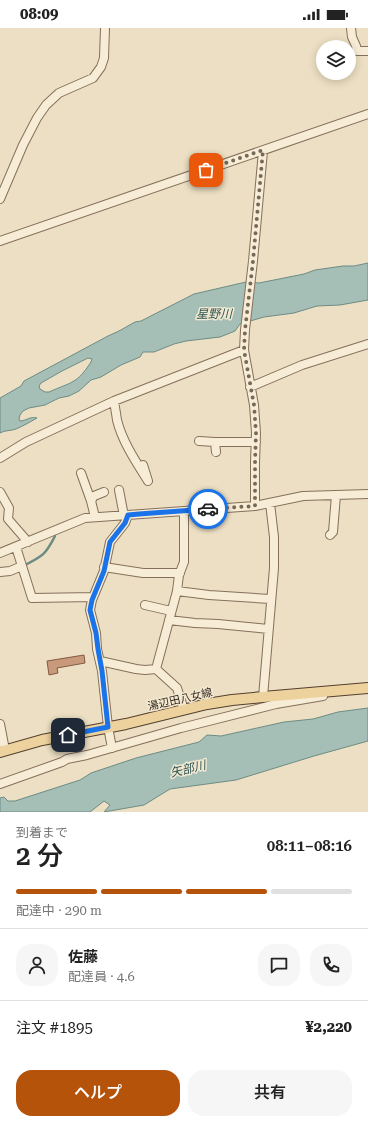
<!DOCTYPE html>
<html lang="ja">
<head>
<meta charset="utf-8">
<style>
	:root { --surface:#fff; --page:#f6f6f6; --text:#222; --muted:#767676; --line:#e0e0e0; --accent:#b45309 }
	body { margin:0; font-family:"Roboto Serif","Noto Sans JP",serif; background:var(--page); color:var(--text); height:100vh; display:flex; flex-direction:column; font-size:15px; white-space:nowrap }
	* { box-sizing:border-box; margin:0 }
	p { font-size:13px; color:var(--muted) }
	.icon { flex:none; width:22px; height:22px; fill:none; stroke:currentColor; stroke-width:2; stroke-linecap:round; stroke-linejoin:round }
	.map { position:relative; height:784px; overflow:hidden }
	.side { display:flex; flex-direction:column; background:var(--surface); flex:1 }
	.side>* { flex:none }
	.tools { position:absolute; left:316px; top:12px; display:grid; gap:8px }
	.tools a { display:grid; place-items:center; width:40px; height:40px; border-radius:50%; background:var(--surface); box-shadow:0 2px 10px #0003; font-size:20px }
	.pin { position:absolute; display:grid; place-items:center; width:34px; height:34px; color:#fff; margin:-17px; border-radius:8px; box-shadow:0 2px 6px #0006 }
	.courier { position:absolute; display:grid; place-items:center; width:40px; height:40px; margin:-20px; border:3px solid #1a73e8; border-radius:50%; background:#fff; color:#222; box-shadow:0 1px 5px #0007 }
	.summary em { font-style:normal; font-weight:600 }
	.summary div { display:flex; flex-direction:column-reverse }
	.summary { display:flex; align-items:center; justify-content:space-between; height:68px; padding:0 16px }
	h1 { font-size:26px; font-weight:600; line-height:30px }
	.bar { display:grid; grid-template-columns:repeat(4,1fr); gap:6px 4px; align-content:center; height:48px; padding:0 16px }
	.bar i { height:5px; border-radius:3px; background:var(--line) }
	.bar .on { background:var(--accent) }
	.bar p { grid-column:span 4 }
	.line { display:flex; align-items:center; gap:10px; padding:0 16px; border-top:1px solid var(--line) }
	.line div { flex:1 }
	.round { display:grid; place-items:center; flex:none; width:42px; height:42px; border-radius:16px; background:var(--page) }
	.action { display:flex; gap:8px; margin-top:auto; padding:8px 16px }
	.action a { flex:1; height:46px; border-radius:16px; background:var(--accent); color:#fff; font-size:16px; font-weight:600; line-height:46px; text-align:center }
	.action a+a { background:var(--page); color:var(--text) }
	.status { display:flex; justify-content:space-between; align-items:center; height:28px; padding:0 20px; background:var(--surface); direction:ltr }
	.status svg { height:11px; fill:currentColor }
	.map>svg:first-child { display:block }
	.water { fill:#a5bfb7; stroke:#6d8c84; fill-rule:evenodd }
	.lines { fill:none; stroke-linecap:round; stroke-linejoin:round }
	.stream { stroke:#6d8c84; stroke-width:2.5 }
	.building { fill:#c8997b; stroke:#835a42 }
	.minor-casing { stroke:#85705b; stroke-width:10 }
	.major-casing { stroke:#533f2f; stroke-width:12 }
	.minor { stroke:#f7ecd6; stroke-width:8 }
	.major { stroke:#edd29d; stroke-width:10 }
	.done { stroke:#766958; stroke-width:4; stroke-dasharray:0 7.2 }
	.route { stroke:#1a73e8; stroke-width:5 }
	.labels { text-anchor:middle; stroke-width:3; stroke-linejoin:round; paint-order:stroke }
	.street-label { font-size:11px; fill:#36291e; stroke:#f3e9d2 }
	.water-label { font-size:12px; font-style:italic; fill:#2e5551; stroke:#f3e9d2 }
</style>
</head>
<body>
<div class="status"><b>08:09</b><svg viewBox="0 0 49 12"><path d="M0 12V9h3v3zM5 12V6h3v6zM10 12V3h3v9zM15 12V0h3v12zM26 1h20v11H26zM47 4h2v5h-2z"/></svg></div>
<div class="map">
<svg width="368" height="784" viewBox="0 0 368 784">
	<rect width="100%" height="100%" fill="#ecdfc3"/>
	<path class="water" d="M368 235V272L340 277 317 278 294 285 264 289 240 296 235 303 220 309 186 313 174 316 154 324H143L140 329 121 337 101 349 91 352 79 363 69 368 59 370 45 377 29 380 23 383 20 387 19 391 20 393C26 393 30 388 37 390 30 394 23 398 16 401 11 403 5 402 0 405V370L21 358 24 353 108 308 119 303 135 294 141 293 194 266 246 254 259 255 304 246 315 242 343 238H354ZM88 330 92 331 91 334C77 356 71 354 49 364H45L40 361 39 358 41 355 62 343Z
		M368 680V713L314 728 236 752 170 761 144 777 104 784 110 777 104 773 90 784H0V770L4 769 8 773H15L80 752 91 745 136 730 199 714 207 707 221 708 284 694 313 691 338 684Z"/>
	<g class="lines">
		<path class="stream" d="M25 537C43 528 46 526 55 508"/>
	</g>
	<path class="building" d="M84 627 85 635 57 640 58 645 49 647 47 633Z"/>
	<g class="lines">
		<g class="minor-casing">
			<path id="minor" d="M351 0 352 9 356 18 357 23H368
				M0 171 23 117 37 90 46 77 59 65 93 50 101 39 104 30 105 0
				M0 213 368 86
				M250 359 302 337 368 316
				M114 373C115 379 116 385 117 392 122 413 136 434 148 453L143 437
				M199 413 215 414
				M216 424 215 414H256
				M0 430 26 414 114 373 244 322
				M81 445 91 473
				M119 462 124 488
				M0 464 9 480 8 491 28 514
				M255 478V435L256 405 254 377 244 322 245 302 253 233 263 123
				M95 489 91 473 94 468 104 464
				M330 507 333 504 336 467
				M0 525 85 490 255 478 303 468 368 466
				M22 538 32 570 93 569
				M104 539 143 545H180
				M0 544 10 543 22 538 16 519
				M177 563 209 567 270 571
				M145 577 171 583
				M169 592 195 595 218 596 268 601
				M100 633 136 641 145 642 156 641
				M263 669 274 540V509L270 475
				M184 682 177 660 156 641 177 563 179 547 184 534V483
				M0 696 5 722
				M112 720 108 699 102 643 97 621 96 605 90 582 92 572 104 543 110 514 125 495 128 487
				M0 756 62 734 67 731 87 727 181 700 276 676 323 668"/>
		</g>
		<g class="major-casing">
			<path id="major" d="M0 724 42 712 126 696 207 676 232 672 263 669 368 660"/>
		</g>
		<use href="#minor" class="minor"/>
		<use href="#major" class="major"/>
	</g>
	<g class="lines">
		<path class="done" d="M206 142 263 122 253 233 245 302 244 322 254 377 256 405 255 435V478L208 481"/>
		<path class="route" d="M68 707 108 699 102 643 98 621 96 605 90 582 92 572 104 543 110 514 125 495 128 487 139 486 208 481"/>
	</g>
	<g class="labels">
		<g class="street-label">
			<text transform="translate(180 671) rotate(-13)" y="4">湯辺田八女線</text>
		</g>
		<g class="water-label">
			<text x="214" y="290">星野川</text>
			<text transform="translate(188 741) rotate(-13)" y="4">矢部川</text>
		</g>
	</g>
</svg>
<div class="tools">
<a><svg class="icon" aria-label="layers" viewBox="0 0 24 24"><path d="M12 4l9 5-9 5-9-5zM3 14l9 5 9-5"/></svg></a>
</div>
<div class="pin" style="left:206px;top:142px;background:#ea580c"><svg class="icon" aria-label="bag" viewBox="0 0 24 24"><path d="M5 8h14l-1 12H6zM9 8a3 3 0 0 1 6 0"/></svg></div>
<div class="pin" style="left:68px;top:707px;background:#1f2937"><svg class="icon" aria-label="home" viewBox="0 0 24 24"><path d="M3 11l9-7 9 7M6 9v11h12V9"/></svg></div>
<div class="courier" style="left:208px;top:481px"><svg class="icon" aria-label="car" viewBox="0 0 24 24"><path d="M5 17H2v-5l4-1 3-4h7l3 4 3 1v5h-3M9 17h6M6 11h13"/><circle cx="7" cy="17" r="2"/><circle cx="17" cy="17" r="2"/></svg></div>
</div>
<section class="side">
<div class="summary"><div><h1>2 分</h1><p>到着まで</p></div><em>08:11–08:16</em></div>
<div class="bar"><i class="on"></i><i class="on"></i><i class="on"></i><i></i><p>配達中 · 290 m</p></div>
<div class="line" style="height:72px"><a class="round"><svg class="icon" aria-label="person" viewBox="0 0 24 24"><circle cx="12" cy="8" r="4"/><path d="M4 21q1-7 8-7t8 7"/></svg></a><div><b>佐藤</b><p>配達員 · 4.6</p></div><a class="round"><svg class="icon" aria-label="chat" viewBox="0 0 24 24"><path d="M4 5h16v11H9l-5 4z"/></svg></a><a class="round"><svg class="icon" aria-label="phone" viewBox="0 0 24 24"><path d="M5 4h4l2 5-3 2q2 4 5 5l2-3 5 2v4C11 20 4 13 5 4z"/></svg></a></div>
<div class="line" style="height:52px"><div>注文 #1895</div><b>¥2,220</b></div>
<div class="action"><a>ヘルプ</a><a>共有</a></div>
</section>
</body>
</html>
